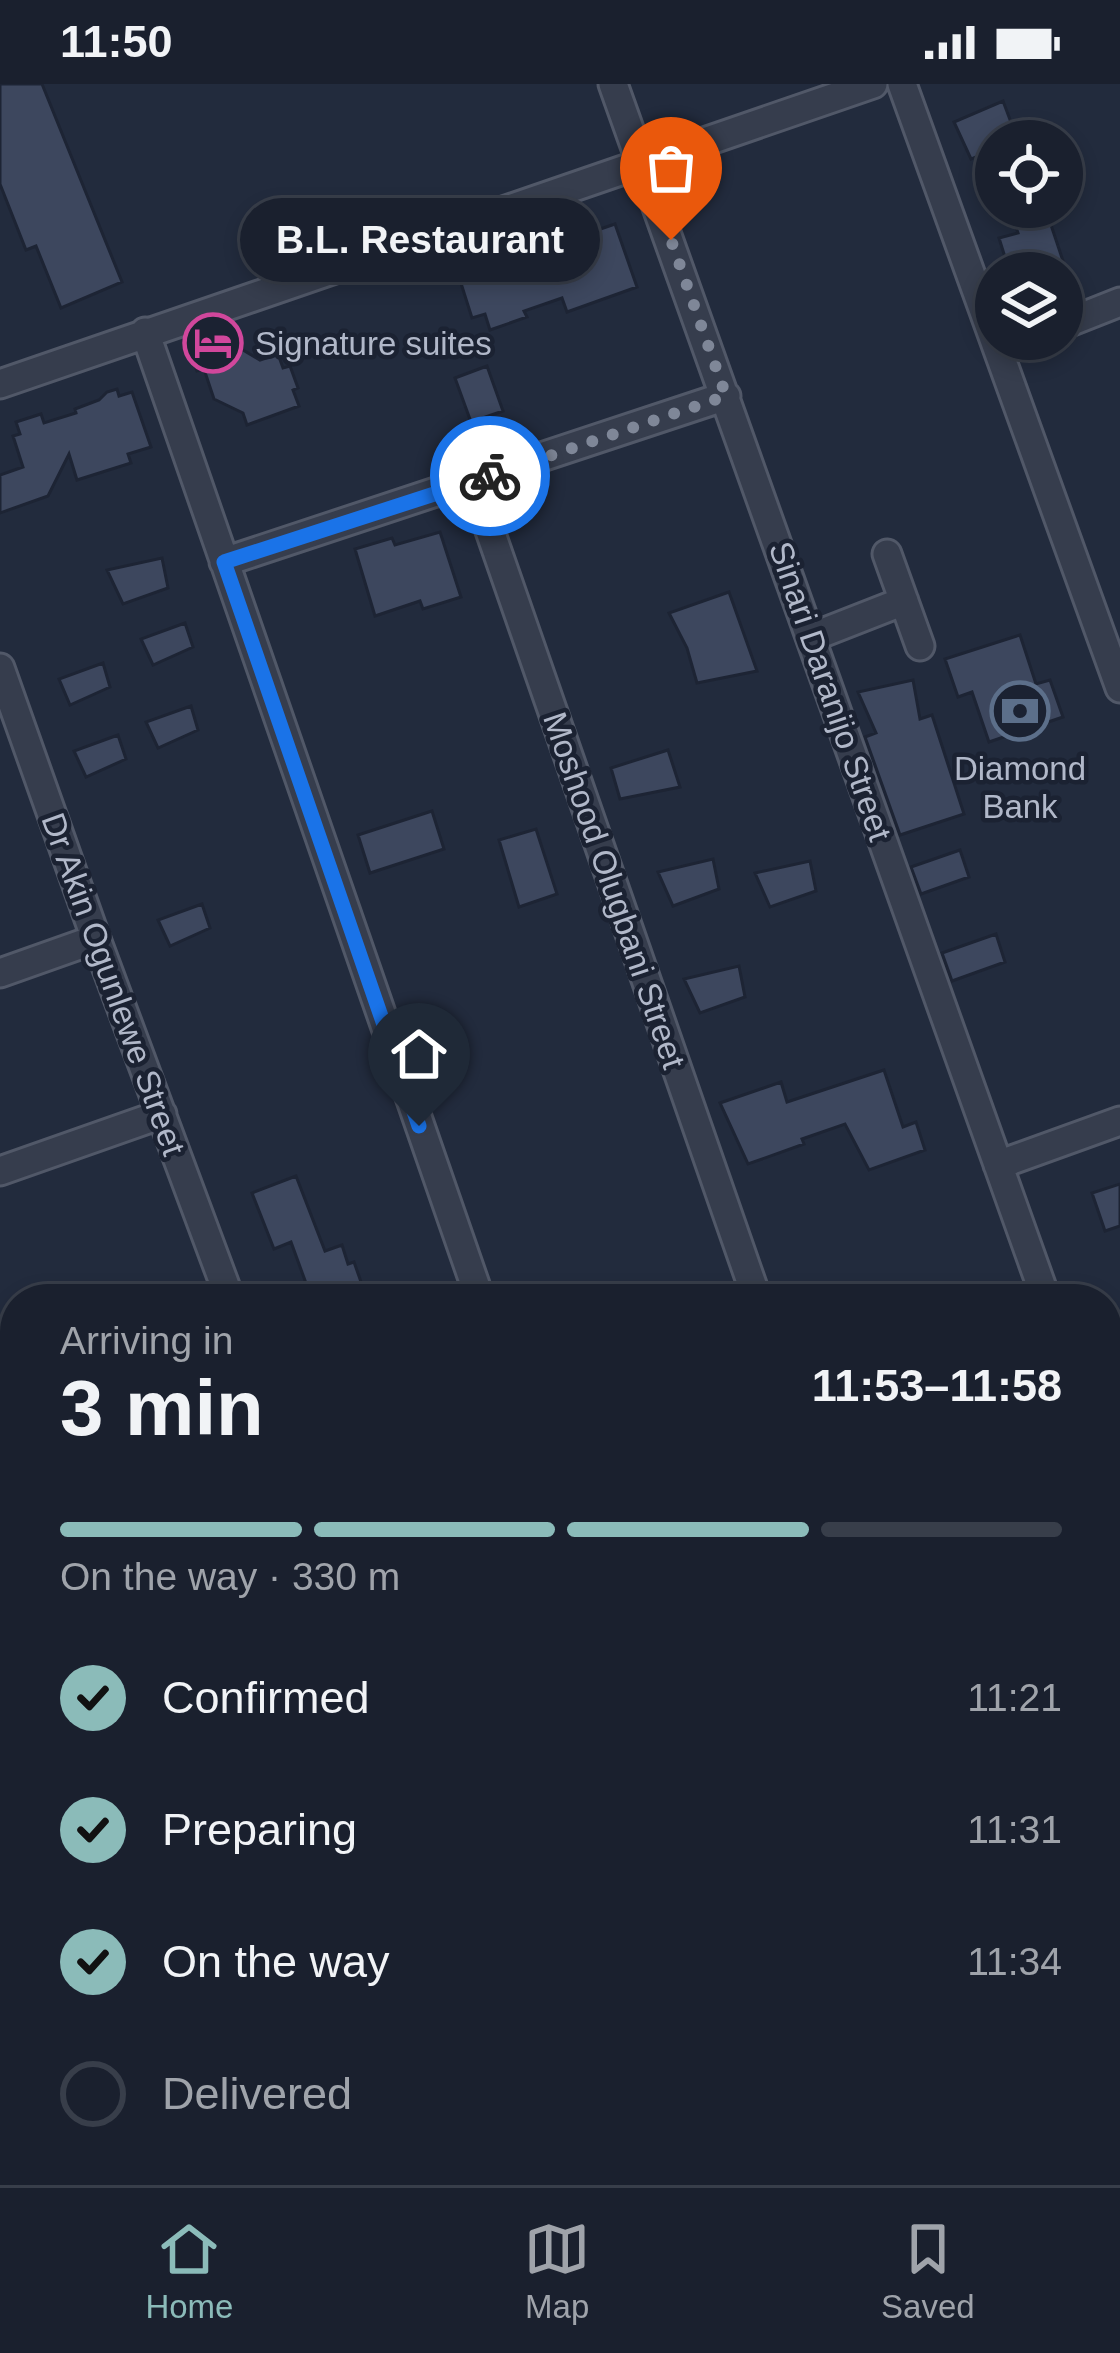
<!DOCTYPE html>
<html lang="en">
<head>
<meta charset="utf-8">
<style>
	:root { --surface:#1a202e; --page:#272d3a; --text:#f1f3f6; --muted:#9fa3aa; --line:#383e4a; --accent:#8bbbb9 }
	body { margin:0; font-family:Helvetica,sans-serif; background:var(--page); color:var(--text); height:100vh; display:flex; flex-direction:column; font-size:45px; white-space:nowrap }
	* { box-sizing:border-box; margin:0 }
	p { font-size:39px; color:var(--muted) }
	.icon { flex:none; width:66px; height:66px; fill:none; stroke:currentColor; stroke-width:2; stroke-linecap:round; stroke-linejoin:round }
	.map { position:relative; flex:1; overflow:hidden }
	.panel { position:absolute; left:0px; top:1200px; width:1122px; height:903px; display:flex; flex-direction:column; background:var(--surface); border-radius:48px 48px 0 0; box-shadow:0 6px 18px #0003,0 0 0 3px var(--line) }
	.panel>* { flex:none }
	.controls { position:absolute; left:975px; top:36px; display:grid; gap:24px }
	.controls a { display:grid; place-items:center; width:108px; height:108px; border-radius:50%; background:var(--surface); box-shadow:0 6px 18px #0003,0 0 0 3px var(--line); font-size:60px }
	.pin { position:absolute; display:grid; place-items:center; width:102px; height:102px; color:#fff; margin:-123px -51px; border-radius:50% 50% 50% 0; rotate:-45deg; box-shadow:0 0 12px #0007 }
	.pin .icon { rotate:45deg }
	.courier { position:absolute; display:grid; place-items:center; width:120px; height:120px; margin:-60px; border:9px solid #1a73e8; border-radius:50%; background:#fff; color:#222; box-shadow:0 3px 15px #0007 }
	.bubble { position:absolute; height:84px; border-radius:42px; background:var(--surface); box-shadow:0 6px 18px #0003,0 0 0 3px var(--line); font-size:39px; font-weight:600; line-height:84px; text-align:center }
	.overview em { font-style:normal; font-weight:600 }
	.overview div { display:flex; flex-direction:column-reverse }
	.overview { display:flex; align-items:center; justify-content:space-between; height:204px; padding:0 60px }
	h1 { font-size:78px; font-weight:600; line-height:90px }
	.bar { display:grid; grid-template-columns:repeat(4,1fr); gap:18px 12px; align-content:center; height:144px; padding:0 60px }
	.bar i { height:15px; border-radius:9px; background:var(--line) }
	.bar .active { background:var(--accent) }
	.bar p { grid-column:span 4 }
	ol { padding:0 60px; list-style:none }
	li { display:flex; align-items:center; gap:36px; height:132px }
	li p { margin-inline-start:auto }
	li .icon { padding:12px; border-radius:50%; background:var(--accent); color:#111; stroke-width:4 }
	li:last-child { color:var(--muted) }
	li i { width:66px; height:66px; border:6px solid var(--line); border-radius:50% }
	.status { display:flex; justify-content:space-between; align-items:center; height:84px; padding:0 60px; background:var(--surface); direction:ltr }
	.status svg { height:33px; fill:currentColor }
	.tab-bar { display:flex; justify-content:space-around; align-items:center; height:168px; border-top:3px solid var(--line); background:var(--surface); font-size:33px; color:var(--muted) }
	.tab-bar a { display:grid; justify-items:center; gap:6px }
	.tab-bar .active { color:var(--accent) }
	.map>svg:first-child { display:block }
	.building { fill:#3d475e; stroke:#1d2434; stroke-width:3 }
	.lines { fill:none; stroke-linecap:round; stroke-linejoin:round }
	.minor-casing { stroke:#515868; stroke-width:33 }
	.minor { stroke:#363d4d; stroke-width:27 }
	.done { stroke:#7f8798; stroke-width:12; stroke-dasharray:0 21.6 }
	.route { stroke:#1a73e8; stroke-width:15 }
	.labels { text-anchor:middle; stroke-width:9; stroke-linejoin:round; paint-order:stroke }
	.poi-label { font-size:33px; fill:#b1b8c9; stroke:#1b2232; text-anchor:start }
	.street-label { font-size:33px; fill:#b1b8c9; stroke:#1b2232 }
</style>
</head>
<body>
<div class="status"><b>11:50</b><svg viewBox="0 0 49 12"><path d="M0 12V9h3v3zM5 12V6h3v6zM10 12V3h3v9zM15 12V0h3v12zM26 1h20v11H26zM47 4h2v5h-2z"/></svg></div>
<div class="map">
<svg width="1120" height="2101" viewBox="0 0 1120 2101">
	<rect width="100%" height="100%" fill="#222b3d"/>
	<path class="building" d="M0 0H42L122 198 61 224 36 162 26 166 0 100Z
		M1003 17 1018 57H996V64L971 75 954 38Z
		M1009 123H1045L1067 189H1010L999 154 1018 149Z
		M615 140 637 203 567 228 562 214 524 227 527 233 490 246 485 230 472 234 459 193 518 175 555 192 545 164Z
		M237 248 243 266 260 276 278 270 283 284 290 282 298 304 293 306 299 322 247 341 243 329 214 315 204 285 197 287 189 264Z
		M487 282 503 327 471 338 455 294Z
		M117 305 119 312 132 308 151 363 128 370 131 379 77 396 69 370 48 412 0 429V391L23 383 13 352 20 350 16 338 41 330 44 339 76 329 75 325 99 316 107 308Z
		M440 448 461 513 423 525 420 517 375 532 355 465 392 454 395 461Z
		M162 474 168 504 123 520 107 486Z
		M729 508 757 587 697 599 687 564 669 529Z
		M185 539 193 563 153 581 141 555Z
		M1020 551 1036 600 1050 596 1063 633 989 658 972 608 958 613 945 575Z
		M103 579 110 603 70 621 59 595Z
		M913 596 920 635 932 631 964 730 900 751 865 653 876 649 858 608Z
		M191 622 198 646 158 664 146 638Z
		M118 651 126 675 86 693 74 667Z
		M668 666 680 703 620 715 611 684Z
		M432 727 444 765 370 789 358 751Z
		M536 745 557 810 519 823 499 756Z
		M960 766 969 793 921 810 911 783Z
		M713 775 719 805 673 822 658 788Z
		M810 777 816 807 770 823 755 789Z
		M202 820 210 844 170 862 158 836Z
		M996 850 1005 878 952 897 942 869Z
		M739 882 745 913 700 929 684 895Z
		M884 986 903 1043 916 1038 925 1066 869 1086 845 1040 802 1055 804 1060 748 1080 720 1019 781 998 787 1018Z
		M296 1092 325 1167 342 1161 348 1180 354 1178 367 1215H276L307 1202 291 1158 274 1165 252 1109Z
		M1120 1100V1142L1105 1147 1092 1109Z"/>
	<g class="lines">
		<g class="minor-casing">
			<path id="minor" d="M613 0 1046 1215
				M902 0 1120 604
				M1062 241 1120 218
				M145 248 480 1215
				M0 300 873 0
				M473 398 757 1215
				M887 470 920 562
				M224 478 726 312
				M812 553 904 517
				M0 584 96 855 230 1215
				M0 889 96 855
				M998 1081 1120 1037
				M0 1087 162 1030
				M0 1260 15 1306
				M1107 1279 1120 1274
				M0 1453 15 1449
				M1107 1613 1120 1609
				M0 1643 15 1638
				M0 1832 15 1997
				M24 2088 25 2101
				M142 2088 143 2101
				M404 2088 408 2101
				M876 2088 881 2101
				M0 2090 1 2101
				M455 2101 498 2088"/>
		</g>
		<use href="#minor" class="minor"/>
	</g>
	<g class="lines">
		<path class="done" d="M490 392 726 312 671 156"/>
		<path class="route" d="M419 1042 224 478 490 392"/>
	</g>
	<defs>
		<g id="hotel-ring" transform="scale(3)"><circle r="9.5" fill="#1b2232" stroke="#d1479c" stroke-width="1.5"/><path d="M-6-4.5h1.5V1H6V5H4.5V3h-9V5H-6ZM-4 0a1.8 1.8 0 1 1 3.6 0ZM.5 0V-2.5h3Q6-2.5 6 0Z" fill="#d1479c"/></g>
		<g id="bank-ring" transform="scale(3)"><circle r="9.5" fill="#1b2232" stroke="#5c6f8a" stroke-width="1.5"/><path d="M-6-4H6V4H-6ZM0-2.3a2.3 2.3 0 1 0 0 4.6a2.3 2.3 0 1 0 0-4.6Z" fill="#5c6f8a"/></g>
	</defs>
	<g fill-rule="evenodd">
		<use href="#hotel-ring" x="213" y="259"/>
		<use href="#bank-ring" x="1020" y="627"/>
	</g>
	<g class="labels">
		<g class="poi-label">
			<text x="255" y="271">Signature suites</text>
			<text x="1020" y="696" text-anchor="middle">Diamond<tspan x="1020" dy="38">Bank</tspan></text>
		</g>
		<g class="street-label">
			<text transform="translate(831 607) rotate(71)" y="12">Sinari Daranijo Street</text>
			<text transform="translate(615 806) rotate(71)" y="12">Moshood Olugbani Street</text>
			<text transform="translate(114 900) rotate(70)" y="12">Dr Akin Ogunlewe Street</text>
		</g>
	</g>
</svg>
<div class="controls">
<a><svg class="icon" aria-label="locate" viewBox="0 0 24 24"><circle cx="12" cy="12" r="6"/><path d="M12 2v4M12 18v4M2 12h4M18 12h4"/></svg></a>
<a><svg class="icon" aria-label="layers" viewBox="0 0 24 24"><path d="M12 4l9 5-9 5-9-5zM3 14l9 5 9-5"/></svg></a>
</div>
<div class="pin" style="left:671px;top:156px;background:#ea580c"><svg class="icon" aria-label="bag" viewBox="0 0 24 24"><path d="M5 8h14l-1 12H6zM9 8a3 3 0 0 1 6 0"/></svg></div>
<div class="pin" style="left:419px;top:1042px;background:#1f2937"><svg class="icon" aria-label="home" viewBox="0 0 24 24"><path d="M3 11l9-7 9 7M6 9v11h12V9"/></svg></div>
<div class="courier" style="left:490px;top:392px"><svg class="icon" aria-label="bike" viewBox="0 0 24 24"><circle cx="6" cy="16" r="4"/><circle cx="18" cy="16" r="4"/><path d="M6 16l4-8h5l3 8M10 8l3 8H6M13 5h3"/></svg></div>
<div class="bubble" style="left:240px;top:114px;width:360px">B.L. Restaurant</div>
<section class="panel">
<div class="overview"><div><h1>3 min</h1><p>Arriving in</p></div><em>11:53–11:58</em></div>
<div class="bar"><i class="active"></i><i class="active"></i><i class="active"></i><i></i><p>On the way · 330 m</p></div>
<ol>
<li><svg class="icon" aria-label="check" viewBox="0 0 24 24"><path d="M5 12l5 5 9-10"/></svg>Confirmed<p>11:21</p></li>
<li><svg class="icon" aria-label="check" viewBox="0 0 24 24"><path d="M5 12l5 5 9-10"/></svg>Preparing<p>11:31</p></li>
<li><svg class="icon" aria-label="check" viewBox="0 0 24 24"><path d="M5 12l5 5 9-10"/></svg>On the way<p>11:34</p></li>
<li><i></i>Delivered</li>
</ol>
</section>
</div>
<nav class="tab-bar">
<a class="active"><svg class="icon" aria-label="home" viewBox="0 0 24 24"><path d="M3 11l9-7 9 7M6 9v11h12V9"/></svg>Home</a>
<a><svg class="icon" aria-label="map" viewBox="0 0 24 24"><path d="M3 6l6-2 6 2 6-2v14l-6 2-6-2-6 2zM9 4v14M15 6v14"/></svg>Map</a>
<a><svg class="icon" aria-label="saved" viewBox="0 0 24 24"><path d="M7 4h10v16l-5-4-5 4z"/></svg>Saved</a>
</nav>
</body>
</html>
